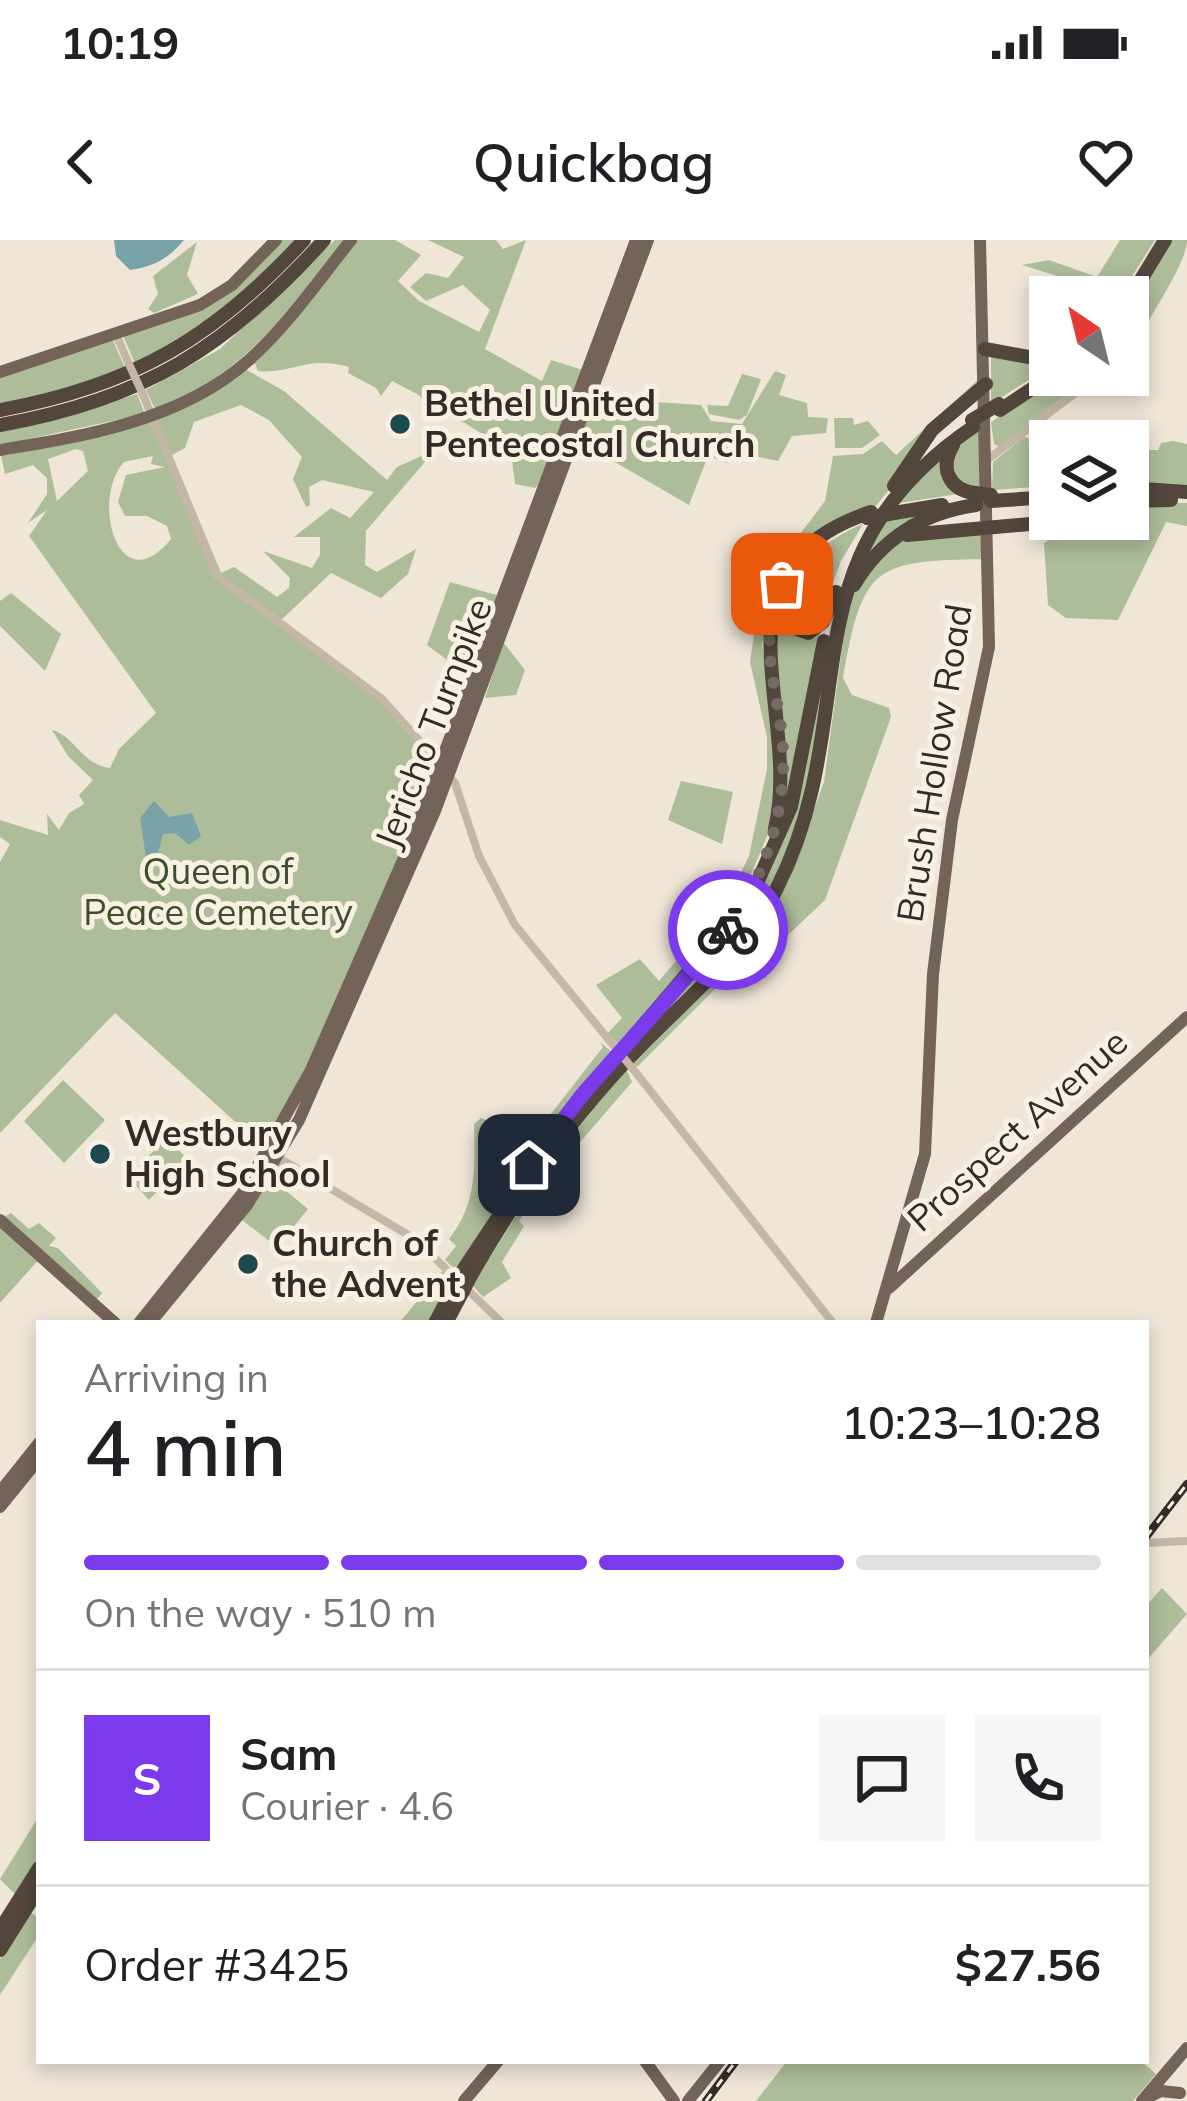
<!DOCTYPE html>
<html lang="en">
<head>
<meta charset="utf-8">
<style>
	:root { --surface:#fff; --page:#f6f6f6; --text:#202124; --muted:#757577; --line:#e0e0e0; --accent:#7c3aed }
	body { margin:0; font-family:Mulish,sans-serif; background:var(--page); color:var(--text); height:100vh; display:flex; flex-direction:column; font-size:45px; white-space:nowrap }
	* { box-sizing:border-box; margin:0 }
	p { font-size:39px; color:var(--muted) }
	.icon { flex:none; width:66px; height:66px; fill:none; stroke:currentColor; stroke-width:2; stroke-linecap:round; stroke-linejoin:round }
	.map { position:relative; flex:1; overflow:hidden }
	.sheet { position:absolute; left:36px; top:1080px; width:1113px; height:744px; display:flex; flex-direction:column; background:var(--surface); border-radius:0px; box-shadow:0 6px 18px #0003 }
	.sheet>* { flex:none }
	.needle { width:78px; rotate:325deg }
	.tools { position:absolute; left:1029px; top:36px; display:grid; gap:24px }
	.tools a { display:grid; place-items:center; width:120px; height:120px; border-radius:0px; background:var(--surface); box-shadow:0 6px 18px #0003; font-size:60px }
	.pin { position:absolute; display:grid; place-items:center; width:102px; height:102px; color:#fff; margin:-51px; border-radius:24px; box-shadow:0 6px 18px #0006 }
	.courier { position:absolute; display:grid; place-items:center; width:120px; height:120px; margin:-60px; border:9px solid #7c3aed; border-radius:50%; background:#fff; color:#222; box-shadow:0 3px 15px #0007 }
	.headline em { font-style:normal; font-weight:600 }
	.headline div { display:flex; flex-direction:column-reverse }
	.headline { display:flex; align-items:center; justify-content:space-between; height:204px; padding:0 48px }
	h1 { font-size:78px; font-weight:600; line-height:90px }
	.bar { display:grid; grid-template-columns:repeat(4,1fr); gap:18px 12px; align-content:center; height:144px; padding:0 48px }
	.bar i { height:15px; border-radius:9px; background:var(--line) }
	.bar .active { background:var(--accent) }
	.bar p { grid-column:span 4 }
	.line { display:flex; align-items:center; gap:30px; padding:0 48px; border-top:3px solid var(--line) }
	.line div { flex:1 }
	.round { display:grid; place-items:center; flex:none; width:126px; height:126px; border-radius:0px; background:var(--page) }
	.status { display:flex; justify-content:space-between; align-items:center; height:84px; padding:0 60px; background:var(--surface); direction:ltr }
	.status svg { height:33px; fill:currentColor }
	header { display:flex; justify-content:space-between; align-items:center; height:156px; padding:0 48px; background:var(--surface); font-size:54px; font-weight:600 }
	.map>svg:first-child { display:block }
	.green { fill:#adbc99; fill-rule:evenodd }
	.water { fill:#79a3a9 }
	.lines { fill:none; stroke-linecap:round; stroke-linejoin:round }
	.minor { stroke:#c5b7a5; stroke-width:8 }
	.major { stroke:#736358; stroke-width:12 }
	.highway { stroke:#52463d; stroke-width:14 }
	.rail-casing { stroke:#322b26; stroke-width:8 }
	.rail { stroke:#f7f0e3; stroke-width:3; stroke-dasharray:9; stroke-linecap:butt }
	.minor-bridge { stroke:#c5b7a5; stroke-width:8 }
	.highway-bridge { stroke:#52463d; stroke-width:14 }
	.done { stroke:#746c64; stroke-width:12; stroke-dasharray:0 21.6 }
	.route { stroke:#7c3aed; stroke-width:15 }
	.poi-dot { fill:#1e4850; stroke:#f7f0e3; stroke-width:4.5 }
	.labels { text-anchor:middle; stroke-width:10; stroke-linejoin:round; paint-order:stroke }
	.poi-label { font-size:36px; font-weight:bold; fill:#322b26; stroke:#f7f0e3; text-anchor:start }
	.street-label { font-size:36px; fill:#322b26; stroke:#f7f0e3 }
	.park-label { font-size:36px; fill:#3e4e2b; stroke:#f7f0e3 }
</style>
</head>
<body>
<div class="status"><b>10:19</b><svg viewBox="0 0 49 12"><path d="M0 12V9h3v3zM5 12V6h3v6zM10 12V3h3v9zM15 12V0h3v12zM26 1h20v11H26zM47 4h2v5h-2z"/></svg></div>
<header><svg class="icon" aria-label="back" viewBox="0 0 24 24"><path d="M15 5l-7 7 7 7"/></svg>Quickbag<svg class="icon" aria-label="heart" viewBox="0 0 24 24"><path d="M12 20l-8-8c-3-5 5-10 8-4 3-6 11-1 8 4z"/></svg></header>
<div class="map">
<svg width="1187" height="1861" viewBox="0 0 1187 1861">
	<rect width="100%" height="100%" fill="#efe6d8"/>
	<path class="green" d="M281 0H297L226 69 136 126 122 93 201 68Z
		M335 0H347C291 68 241 139 155 169L146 150 220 109Z
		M351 0H395L421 15 398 41 419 61 479 92 490 70 463 45 426 61 410 47 426 33 448 38 464 17 428 0H496L503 9 526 0 485 109 542 141 551 120 586 131 546 237 535 248 515 244 511 213 465 183 430 170 419 155 392 141 381 156 376 148 348 133 349 127C308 115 289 135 258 131L252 117Z
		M1120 0H1155L1119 57H1093V47L1022 25 1049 20 1097 37Z
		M1171 0H1187C1187 26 1141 87 1128 121V67Z
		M197 2 187 35 198 54 154 73 148 69 158 54 153 36Z
		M111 96 126 130 45 156 0 163V135Z
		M991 111 1047 124V128L991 164Z
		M241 127 284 151 387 240 397 227 435 210 366 291 365 325 377 332 416 309 408 334 381 358 331 333 278 383 382 459 430 513 445 507 311 830 262 906 115 773 0 893V622L10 604 0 597V580L48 595 47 574 59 590 69 573 84 564 79 555 93 540 68 516 52 490C75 496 82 525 110 528L119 509 156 473 29 296 47 270 28 283 47 254V238L33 225 5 234 0 211 160 174ZM241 165 269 180 302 217 293 239 306 267 310 265 309 247 322 240 374 252 350 278 331 268 294 297H320V315L312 328 263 311 290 338 289 348 277 357 234 327 221 333 172 215 185 208 194 182ZM76 209 83 211 88 231 57 261 48 219ZM153 216 151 224 165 227 126 235 118 262 125 276H147L167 286 171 299C118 364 90 259 124 222Z
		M775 131 786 135 779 155 807 163 808 177 828 178 826 193 792 196 778 221 733 211 727 223 708 216 689 265 608 218 575 208 593 158 701 165 711 181 742 184Z
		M742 134 761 139 747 175 739 180 709 174 707 165 728 166Z
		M1060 135H1074L1077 146 1000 207 994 204 991 182Z
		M981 137 875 267 816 294 771 360 762 405 779 503 771 587 741 658 619 805 608 793 622 778 596 745 640 719 659 741 727 661 749 616 767 529V497L750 422 761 346 825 261 833 216 863 214 882 201 896 215Z
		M137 154 145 174 0 205V190L61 178Z
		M834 178H853L854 185 868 181 880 195 862 208H835Z
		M982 188 983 250 957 245 948 217 954 207Z
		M1024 197 1035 200 1037 227 1050 228V246L992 250 993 222Z
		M1173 201 1187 204V249L1128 246V223L1135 210H1158L1161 203Z
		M949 206 944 235 958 254 893 264 885 278 932 272 893 293 857 330C879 280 906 241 949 206Z
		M1128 263H1187V286L1166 282 1118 380 1066 378 1048 365 1044 303 1067 290 997 292 1128 279Z
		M863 284 841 321 817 385 794 389 782 365C799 326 823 300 863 284Z
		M981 292 984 319C873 321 863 326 843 438L852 455 889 468 891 477 825 660 754 727 738 726 637 827 632 822 768 675 788 640 824 542 848 364 863 336 900 300Z
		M851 324C821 403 822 486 805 568 786 660 711 727 648 790L741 680 805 522 831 382Z
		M450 342 500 356 473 432 458 428 427 405Z
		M11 353 61 394 45 431 0 386V361Z
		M778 375 821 390 780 584 787 527 784 483 773 442Z
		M503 402 525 430 516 455 485 458Z
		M681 541 733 552 722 604 668 580Z
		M600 802 612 812 532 911 456 1030 445 1020 456 1006 449 999C477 963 475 928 474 884L481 878 529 902 603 807Z
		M626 829 632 842 543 945 519 981 524 986 502 1022 511 1038 483 1057 473 1046C518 968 568 898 626 829Z
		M63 840 105 880 64 923 24 881Z
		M166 898 188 919 149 960 128 937Z
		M278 918 299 930 285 950 308 969 277 1007 238 977Z
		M11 973 29 989 39 983 56 998 49 1006 58 1008 102 1053 93 1064 41 1017 0 1063V980Z
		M442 1031 451 1040 427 1083H399Z
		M1162 1348 1187 1374 1147 1420 1146 1366Z
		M39 1576V1617L15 1654 0 1639Z
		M30 1672 39 1678V1695L0 1755V1719Z
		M787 1821H1141L1156 1834 1133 1861H756Z"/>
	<path class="water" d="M114 0H184C171 16 155 27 130 30L116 16Z
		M154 561 169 577 192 573 201 596 189 605 175 593 163 594 158 613 147 623 140 578Z"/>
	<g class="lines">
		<path class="minor" d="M115 92 129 124
			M144 157 217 336 382 459 426 508 455 543 479 616 515 685 609 800
			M987 220 1086 145
			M637 834 833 1083
			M274 915 415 999 502 1083
			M1146 1303 1187 1301"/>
		<path class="major" d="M0 132 200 65 232 45 276 0
			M0 210C86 196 182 180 249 120 288 85 319 40 351 0
			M0 980 115 1083
			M889 1048 1187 777
			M139 1083 242 954 311 830 411 602 636 0
			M150 1083 247 965 299 880 435 571 648 0
			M876 1083 925 914 933 734 952 580 989 407 980 0
			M0 1252 39 1203
			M0 1267 39 1219
			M645 1821 674 1861
			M1149 1857 1161 1851 1180 1853
			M464 1861 498 1821
			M688 1861 720 1821
			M1142 1861 1187 1808"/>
		<path class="highway" d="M1128 61 1165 0
			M985 109 1050 121
			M1077 135 1086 145
			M0 170C132 146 214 98 304 0
			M1000 170 1053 135
			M0 185C143 160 228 107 324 0
			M953 205C939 228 949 250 975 253
			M894 246 932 190 986 144
			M1128 248 1187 252
			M991 261 1050 257
			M1128 261 1171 260
			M894 273 942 265
			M907 295 1086 279
			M854 345C881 299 924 272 976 265
			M780 362 784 384 808 393 823 382 836 352
			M775 589C803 470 703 328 871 272
			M461 1033 564 878 749 661 791 567 824 401
			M468 1041C513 961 565 886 628 819 679 764 743 717 777 648 866 471 780 318 973 187
			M435 1083 455 1045
			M446 1083 463 1051
			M0 1690 39 1628
			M0 1710 39 1648"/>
		<g class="rail-casing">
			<path id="rail" d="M1146 1297 1187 1244
				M706 1861 736 1821"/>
		</g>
		<use href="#rail" class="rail"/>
		<path class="minor-bridge" d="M129 124 144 157
			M609 800 637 834"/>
		<path class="highway-bridge" d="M972 180 999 164
			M975 253 991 255
			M867 278 894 273
			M455 1045 461 1033
			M463 1051 468 1041"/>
	</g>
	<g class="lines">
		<path class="done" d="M728 690C766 633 789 566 782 497 776 441 757 399 782 344"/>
		<path class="route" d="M529 925 582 855 728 690"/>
	</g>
	<g class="poi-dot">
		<circle cx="400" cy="184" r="12"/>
		<circle cx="100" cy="914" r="12"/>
		<circle cx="248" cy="1024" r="12"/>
	</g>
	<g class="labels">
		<g class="poi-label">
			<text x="424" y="176">Bethel United<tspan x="424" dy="41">Pentecostal Church</tspan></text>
			<text x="124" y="906">Westbury<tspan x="124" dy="41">High School</tspan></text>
			<text x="272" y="1016">Church of<tspan x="272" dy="41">the Advent</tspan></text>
		</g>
		<g class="street-label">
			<text transform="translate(433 483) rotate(-69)" y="13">Jericho Turnpike</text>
			<text transform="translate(934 523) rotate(-81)" y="13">Brush Hollow Road</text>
			<text transform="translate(1017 890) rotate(-42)" y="13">Prospect Avenue</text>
		</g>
		<g class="park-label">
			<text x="218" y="644">Queen of<tspan x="218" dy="41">Peace Cemetery</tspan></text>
		</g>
	</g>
</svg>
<div class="tools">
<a><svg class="needle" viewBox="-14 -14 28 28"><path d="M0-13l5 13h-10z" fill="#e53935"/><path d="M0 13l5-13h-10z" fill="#757577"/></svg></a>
<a><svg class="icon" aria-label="layers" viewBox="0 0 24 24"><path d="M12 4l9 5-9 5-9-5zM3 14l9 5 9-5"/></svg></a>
</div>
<div class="pin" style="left:782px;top:344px;background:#ea580c"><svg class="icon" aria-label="bag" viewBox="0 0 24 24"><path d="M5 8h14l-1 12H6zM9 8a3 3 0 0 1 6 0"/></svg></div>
<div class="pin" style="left:529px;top:925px;background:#1f2937"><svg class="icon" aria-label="home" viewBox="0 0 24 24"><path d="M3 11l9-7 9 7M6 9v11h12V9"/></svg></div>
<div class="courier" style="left:728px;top:690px"><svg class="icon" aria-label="bike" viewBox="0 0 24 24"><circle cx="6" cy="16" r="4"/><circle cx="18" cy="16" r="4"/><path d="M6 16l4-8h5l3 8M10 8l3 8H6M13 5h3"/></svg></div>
<section class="sheet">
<div class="headline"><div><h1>4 min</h1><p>Arriving in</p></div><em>10:23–10:28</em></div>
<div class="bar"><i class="active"></i><i class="active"></i><i class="active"></i><i></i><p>On the way · 510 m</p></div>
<div class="line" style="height:216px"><b class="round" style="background:var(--accent);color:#fff">S</b><div><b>Sam</b><p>Courier · 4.6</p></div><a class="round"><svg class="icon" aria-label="chat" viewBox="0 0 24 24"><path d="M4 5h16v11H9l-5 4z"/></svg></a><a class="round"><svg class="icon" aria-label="phone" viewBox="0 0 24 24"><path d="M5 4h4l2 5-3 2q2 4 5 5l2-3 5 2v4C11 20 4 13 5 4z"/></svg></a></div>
<div class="line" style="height:156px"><div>Order #3425</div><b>$27.56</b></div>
</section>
</div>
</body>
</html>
